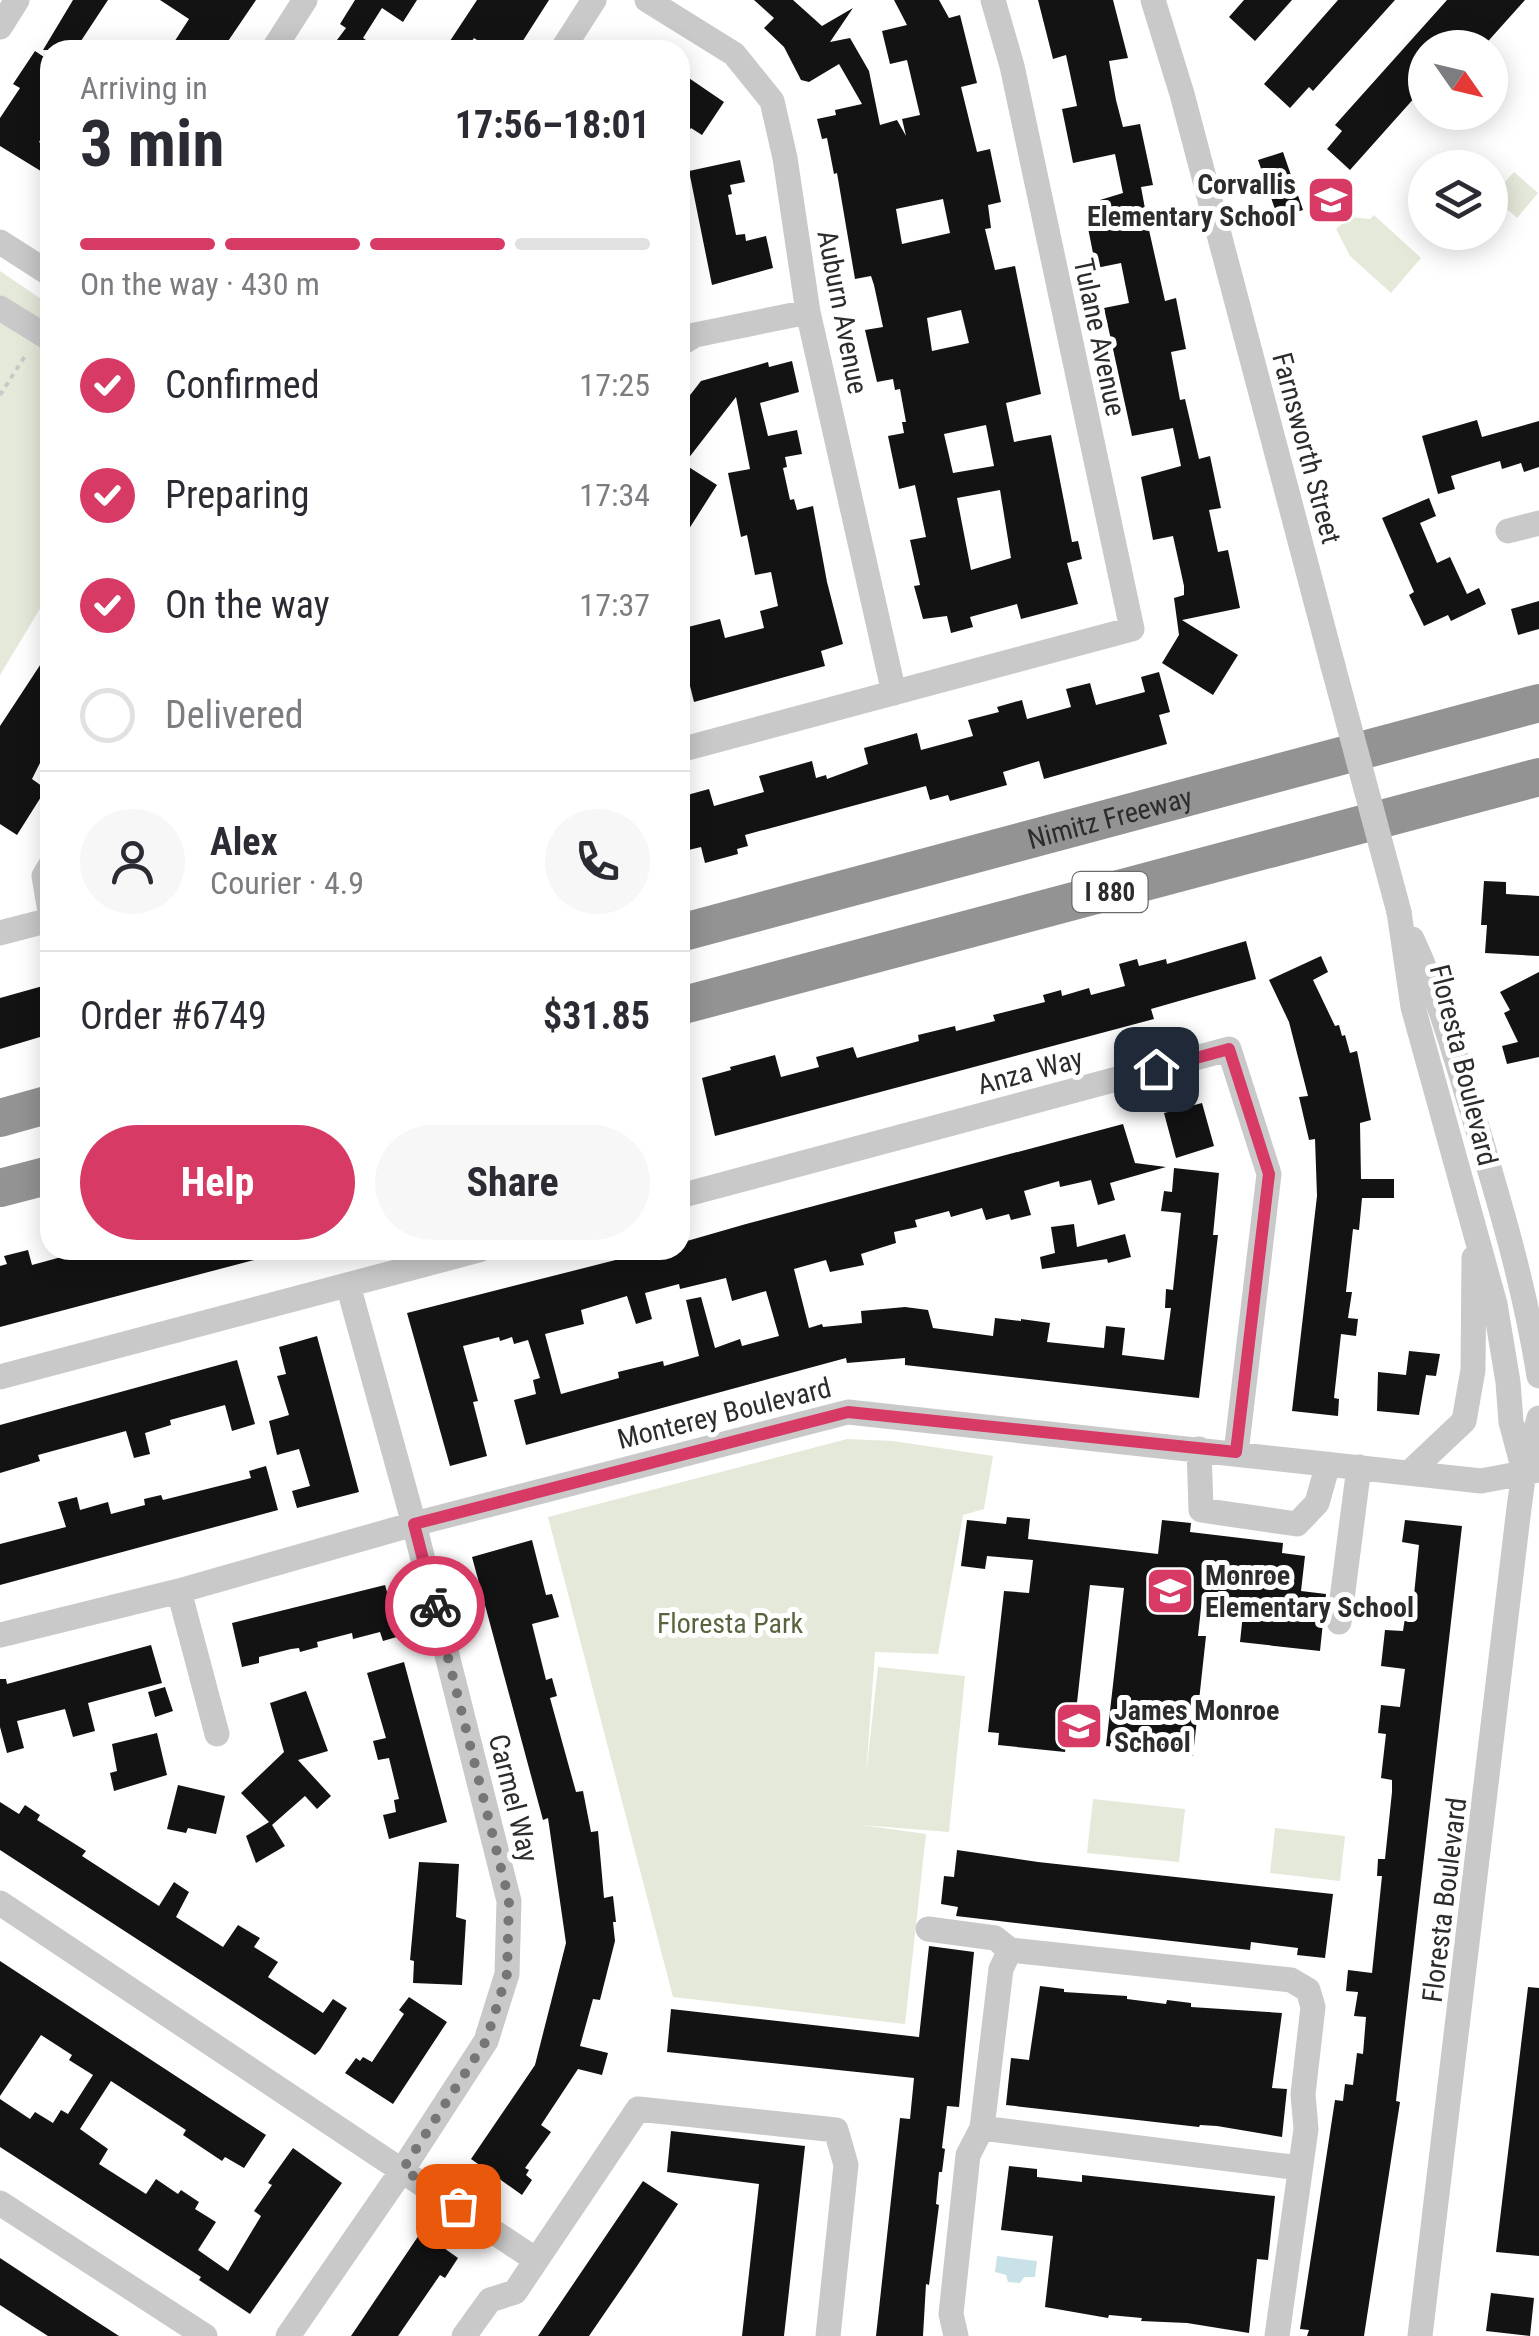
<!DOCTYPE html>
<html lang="en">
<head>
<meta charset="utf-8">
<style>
	:root { --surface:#fff; --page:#f7f7f7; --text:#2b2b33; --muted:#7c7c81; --line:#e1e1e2; --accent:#d83a66 }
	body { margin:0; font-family:"Roboto Condensed",sans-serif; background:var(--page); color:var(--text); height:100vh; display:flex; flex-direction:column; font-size:38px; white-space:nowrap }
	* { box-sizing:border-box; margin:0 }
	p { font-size:32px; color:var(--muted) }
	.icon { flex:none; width:55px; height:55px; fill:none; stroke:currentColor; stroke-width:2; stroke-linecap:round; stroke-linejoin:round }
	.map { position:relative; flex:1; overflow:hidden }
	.details { position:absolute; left:40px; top:40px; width:650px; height:1220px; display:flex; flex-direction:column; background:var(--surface); border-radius:30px; box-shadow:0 5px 25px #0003 }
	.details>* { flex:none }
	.needle { width:65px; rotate:124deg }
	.tools { position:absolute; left:1408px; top:30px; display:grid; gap:20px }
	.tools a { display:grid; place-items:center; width:100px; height:100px; border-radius:50%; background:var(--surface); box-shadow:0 5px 25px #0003; font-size:50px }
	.pin { position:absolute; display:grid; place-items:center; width:85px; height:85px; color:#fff; margin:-42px; border-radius:20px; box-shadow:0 5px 15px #0006 }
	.courier { position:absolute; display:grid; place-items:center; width:100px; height:100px; margin:-50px; border:8px solid #d83a66; border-radius:50%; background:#fff; color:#222; box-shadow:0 2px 12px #0007 }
	.headline em { font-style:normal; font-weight:700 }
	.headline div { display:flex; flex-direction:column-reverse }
	.headline { display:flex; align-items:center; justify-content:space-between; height:170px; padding:0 40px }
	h1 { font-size:65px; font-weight:700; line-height:75px }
	.bar { display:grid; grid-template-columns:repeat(4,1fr); gap:15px 10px; align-content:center; height:120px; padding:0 40px }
	.bar i { height:12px; border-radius:8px; background:var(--line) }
	.bar .on { background:var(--accent) }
	.bar p { grid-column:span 4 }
	.line { display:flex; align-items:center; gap:25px; padding:0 40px; border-top:2px solid var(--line) }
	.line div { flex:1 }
	.round { display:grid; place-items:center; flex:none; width:105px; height:105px; border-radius:52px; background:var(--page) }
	ol { padding:0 40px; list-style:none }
	li { display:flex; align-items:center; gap:30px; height:110px }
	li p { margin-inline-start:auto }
	li .icon { padding:10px; border-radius:50%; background:var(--accent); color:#fff; stroke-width:4 }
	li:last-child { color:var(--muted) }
	li i { width:55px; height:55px; border:5px solid var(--line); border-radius:50% }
	.button { display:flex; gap:20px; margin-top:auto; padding:20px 40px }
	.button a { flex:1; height:115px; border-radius:60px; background:var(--accent); color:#fff; font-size:40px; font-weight:700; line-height:115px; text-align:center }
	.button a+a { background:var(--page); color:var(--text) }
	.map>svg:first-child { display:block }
	.green { fill:#e5e9da }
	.water { fill:#c8e2e8 }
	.building { fill:#131313; fill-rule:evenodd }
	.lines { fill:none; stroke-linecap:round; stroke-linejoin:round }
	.path { stroke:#c9c9c9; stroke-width:4; stroke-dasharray:5 5; stroke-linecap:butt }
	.minor { stroke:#c9c9c9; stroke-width:25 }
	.highway { stroke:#939393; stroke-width:38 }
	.minor-bridge { stroke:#c9c9c9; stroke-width:25 }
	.done { stroke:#767676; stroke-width:10; stroke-dasharray:0 18 }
	.route { stroke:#d83a66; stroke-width:12 }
	.labels { text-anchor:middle; stroke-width:10; stroke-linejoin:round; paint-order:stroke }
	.shield { fill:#fff; stroke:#6b6b6b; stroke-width:2.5 }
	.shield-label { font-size:25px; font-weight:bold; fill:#2c2c2c }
	.poi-label { font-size:28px; font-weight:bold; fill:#2c2c2c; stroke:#fff; text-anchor:start }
	.street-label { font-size:28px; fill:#2c2c2c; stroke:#fff }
	.park-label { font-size:28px; fill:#58643d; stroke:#fff }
</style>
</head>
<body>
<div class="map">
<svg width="1539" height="2336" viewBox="0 0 1539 2336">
	<rect width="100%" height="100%" fill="#fff"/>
	<path class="green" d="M1514 172 1538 193 1517 218 1492 196Z
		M1374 215 1421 258 1391 293 1350 256 1336 229 1350 217 1370 219Z
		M0 271 50 305V592L0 675Z
		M847 1439 893 1441 993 1456 984 1509 963 1515 938 1654 875 1652 866 1775 878 1667 965 1676 949 1832 862 1825 926 1834 905 2024 673 1997 548 1517Z
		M1093 1799 1185 1809 1179 1862 1087 1853Z
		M1275 1828 1345 1836 1340 1881 1270 1873Z"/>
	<path class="water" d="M997 2256 1037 2261 1035 2277H1024L1020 2283 1008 2282 1006 2275 995 2272Z"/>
	<path class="building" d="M73 0H108L75 50H43Z
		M160 0H256L222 50H169L189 19Z
		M355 0H417L403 22 382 8 363 38 381 50H336L340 43 337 40 346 28 340 24Z
		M477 0H549L517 50H492L474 38 466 50H444Z
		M754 0H793L822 26 853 8 830 42 850 38 869 71 880 125 897 120 906 136 902 119 920 115 907 60 890 64 882 31 907 25 894 0H939L949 18 960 15 977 83 961 87 977 152 990 149 1001 202 988 205 991 228 985 229 995 270 1015 266 1041 394 1006 403 1014 442 1051 435 1072 542 1078 541 1082 559 1067 563 1078 604 1021 619 1017 604 970 617 973 627 951 633 947 616 923 619 914 586 920 585 910 540 926 537 915 485 899 489 888 436 904 433 902 422H906L900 389 895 390 893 379 877 382 865 330 883 327 874 285 871 276 855 279 837 173 834 174 827 138 822 139 817 119 836 115 835 110 862 104 839 64 809 82 801 80 784 47 764 28 774 18ZM943 199 950 233 902 244 896 209ZM961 310 969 343 932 351 927 318ZM986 425 994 466 953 473 944 434ZM1000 490 1011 558 971 570 957 498Z
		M1038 0H1113L1128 58 1109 61 1116 100 1123 127 1140 124 1153 185 1141 187 1149 230 1165 301 1176 298 1186 349 1171 352 1180 400 1185 399 1199 459 1210 456 1221 508 1209 510 1218 552 1228 550 1240 608 1182 620 1238 655 1213 695 1162 663 1179 635 1174 598 1184 595V586L1173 536 1153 540 1141 477 1181 466 1173 428 1132 436 1104 308 1129 303 1121 263 1096 268 1084 208 1101 205 1100 200 1123 193 1115 154 1073 163 1062 109 1077 106 1066 55 1053 59Z
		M1244 0H1292L1255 41 1229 17Z
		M1338 0H1395L1313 91 1309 87 1290 108 1264 84Z
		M1447 0H1525L1482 48H1475L1466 40 1460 48H1425V86L1350 170 1327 149 1342 131 1335 125Z
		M35 51 50 61V125L39 142 50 149V164L44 173 0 146V118L20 88 13 84Z
		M680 72 724 102 702 135 691 128 680 145Z
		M1283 152 1303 210 1278 218 1258 160Z
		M740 160 745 182 730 185 732 194 728 195 736 235 745 234 746 241 766 236 773 268 712 285 689 171Z
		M792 361 799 392 760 403 768 436 797 430 802 454 785 457 787 467 783 468 790 500 794 499 797 510 813 506 827 582 843 644 821 651 825 666 694 702 690 686 680 688V629L720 619 725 638 764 628 760 611 778 606 771 572 755 575 747 535 741 537 728 473 750 469 736 397 684 464 717 485 680 543V408L701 381 768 362 769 367Z
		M1477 420 1482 437 1539 421V467L1524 472 1521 463 1502 469 1500 461 1451 476 1455 489 1438 494 1422 436Z
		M1429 498 1436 516 1420 523 1437 563 1450 557 1467 594 1479 588 1486 604 1451 621 1448 615 1424 626 1409 595 1414 592 1382 518Z
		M1539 601V629L1518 635 1511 609Z
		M50 650V743L32 779 46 789 17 835 0 824V726Z
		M1159 672 1170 712 1159 715 1167 744 1044 779 1039 761 1003 772 1007 785 950 801 948 795 930 800 926 786 745 835 748 846 737 849 738 854 705 863 701 847 680 852V797L709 789 714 806 764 792 759 776 812 761 816 778 826 775 827 779 868 764 864 748 917 733 921 750 973 736 968 720 999 712 997 707 1022 700 1027 719 1071 707 1066 689 1090 683 1096 705 1145 692 1141 677Z
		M1484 881 1506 882V894L1539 896V956L1485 953 1487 925H1481Z
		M1246 941 1256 979 1151 1009 1154 1019 715 1136 702 1078 731 1070 730 1067 775 1055 781 1077 819 1067 816 1057 853 1047 857 1058 919 1041 918 1035 955 1026 956 1031 995 1021 993 1015 1045 1002 1043 995 1061 990 1062 996 1089 988 1091 995 1125 986 1119 964 1137 959 1139 966 1166 959 1167 964Z
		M1321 956 1328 972 1313 980 1335 1026 1339 1025 1342 1036 1345 1035 1350 1053 1357 1051 1371 1120 1360 1123 1361 1179H1394V1198H1362L1359 1230 1353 1229 1346 1292H1352L1348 1318 1358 1319 1356 1336 1341 1334 1334 1398 1339 1399 1338 1416 1292 1411 1317 1196 1315 1139 1309 1140 1299 1097 1308 1096 1289 1022 1269 980Z
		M1539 972V1057L1507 1064 1502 1046 1518 1042 1504 1013 1510 1010 1500 992Z
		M50 984V1034L0 1049V998Z
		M1202 1103 1214 1146 1176 1158 1164 1113Z
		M1123 1124 1135 1163 1166 1167 1110 1183 1115 1200 1098 1205 1091 1180 1060 1187 1059 1181 1024 1191 1031 1215 1011 1220 1009 1214 986 1220 982 1208 951 1217 949 1211 915 1220 917 1227 894 1232 896 1243 861 1254 864 1265 830 1272 826 1260 794 1269 809 1328 822 1324 823 1327 862 1323 861 1311 905 1307 928 1310 933 1328 993 1336 995 1318 1021 1321V1319L1050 1323 1047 1342 1104 1348 1106 1326 1125 1328 1122 1355 1164 1360 1171 1308H1165L1166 1289 1173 1290 1181 1213 1161 1211 1164 1191 1172 1192 1174 1168 1219 1173 1213 1235H1218L1199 1398 905 1365V1358L847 1363 846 1358 526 1445 514 1400 536 1394 533 1380 540 1378 528 1340 514 1344 512 1337 500 1341 499 1337 463 1346 478 1401 473 1402 487 1456 450 1466 407 1313 655 1250H680V1243L746 1224ZM726 1278 732 1301 766 1291 779 1336 742 1346 740 1339 715 1348 701 1297 686 1300 699 1356 664 1366 663 1361 618 1372 619 1378 561 1394 545 1334 584 1324 581 1310 627 1296 636 1324 652 1319 645 1293 679 1284 680 1289Z
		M1074 1224 1077 1247 1125 1234 1131 1257 1108 1263 1107 1259 1042 1269 1040 1257 1055 1253 1051 1227Z
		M28 1250 32 1265 87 1250H268L269 1256 0 1327V1266L7 1264 4 1256Z
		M317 1336 359 1492 297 1508 292 1491 310 1486 299 1449 277 1455 269 1421 289 1415 277 1376 286 1374 279 1347Z
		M1409 1351 1440 1354 1436 1376 1426 1375 1419 1415 1377 1411 1378 1372 1406 1375Z
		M237 1360 255 1424 232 1431 225 1405 170 1420 171 1425 145 1433 150 1454 134 1458 126 1431 38 1455 40 1461 0 1473V1425Z
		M266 1466 278 1510 0 1585V1544L66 1527 58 1502 77 1497 80 1510 108 1502 111 1514 145 1505 144 1499 161 1495 163 1500 251 1478 249 1471Z
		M1007 1517 1030 1519 1028 1539 1158 1554 1162 1520 1191 1523 1190 1532 1283 1543 1282 1553 1305 1556 1301 1591 1326 1594 1320 1651 1240 1642 1244 1604 1202 1599 1198 1636H1206L1193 1756 1106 1746 1124 1588 1090 1585 1073 1739H1067L1065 1752 998 1745 999 1733 988 1732 1004 1591 1029 1593 1033 1560 987 1556 985 1569 961 1566 967 1520 1006 1524Z
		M1405 1520 1462 1526 1396 2101 1400 2102 1364 2336H1307L1309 2330 1300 2329 1335 2100 1343 2101 1345 2084 1353 2085 1357 2053 1363 2054 1366 2017 1354 2016 1358 1992 1346 1991 1348 1970 1372 1973 1382 1876H1377L1378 1859H1385L1392 1792V1780L1381 1778 1386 1734 1378 1733 1381 1705 1400 1707 1405 1669 1381 1666 1385 1630 1403 1631 1407 1604 1413 1605 1419 1545 1402 1542Z
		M532 1540 546 1595 552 1594 559 1617 532 1624 546 1680 552 1678 557 1696 550 1698 576 1792 583 1791 591 1832 598 1831 604 1898 613 1896 616 1922H613L615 1941 600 2000 593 1999 580 2046 608 2053 602 2075 578 2069 541 2125 551 2132 525 2168 529 2170 526 2175 532 2180 522 2195 471 2159 535 2065 566 1943 548 1818 543 1820 472 1557Z
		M385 1585 400 1636 383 1641 380 1632 353 1639 352 1633 317 1642 318 1647 300 1652 299 1648 291 1649 259 1657V1663L242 1667 232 1623Z
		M151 1645 162 1683 88 1703 95 1731 73 1737 65 1709 17 1721 24 1748 7 1753 0 1727V1679H6L7 1684Z
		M404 1662 447 1822 389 1839 383 1815 396 1812 394 1800 399 1799 389 1758 378 1760 373 1741 386 1738 367 1673Z
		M165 1687 173 1711 155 1717 148 1692Z
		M306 1691 328 1751 298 1760 331 1796 317 1809 305 1796 272 1825 285 1846 256 1863 246 1836 269 1822 241 1793 284 1752 270 1703Z
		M157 1733 167 1775 114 1791 110 1773 117 1771 112 1744Z
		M178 1785 225 1796 216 1834 188 1828 186 1833 167 1829Z
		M0 1802 19 1814 25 1805 40 1815 37 1820 86 1851 82 1856 159 1906 174 1882 189 1892 176 1917 223 1947 238 1925 260 1938 254 1947 278 1962 268 1977 323 2013 333 1999 347 2008 320 2050 315 2055 0 1850Z
		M957 1850 1038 1862 1333 1894 1325 1958 1297 1955 1298 1948 1251 1942 1250 1950 956 1916 958 1907 941 1904 944 1876 954 1877Z
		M419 1862 459 1864 456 1917 466 1920 462 1985 413 1983 414 1961 410 1960Z
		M929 1946 974 1952 959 2107 947 2106 942 2148 945 2149 942 2172H939L936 2204 939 2205 929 2285 926 2284 923 2336H876L900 2118 910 2119 914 2078 667 2052 671 2009 919 2037Z
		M0 1961 266 2135 244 2168 225 2157 222 2161 183 2135 186 2130 111 2081 80 2129 108 2149 99 2164 146 2194 156 2179 178 2194 181 2190 199 2202 195 2209 216 2222 198 2250 228 2271 261 2216 254 2211 272 2185 268 2183 293 2148 342 2183 250 2314 199 2280 201 2277 0 2147V2099L30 2119 35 2112 53 2123 61 2110 68 2114 93 2075 69 2060 72 2055 41 2035 0 2096Z
		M1040 1986 1064 1989V1992L1127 1996V1999L1166 2004 1167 2000 1191 2003V2007L1282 2013 1272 2088 1287 2089 1282 2137 1217 2126 1200 2125 1199 2127 1006 2105 1011 2058 1029 2060Z
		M1528 1987 1539 1988V2256L1496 2252Z
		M409 1997 447 2022 393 2104 345 2073 356 2058 360 2061 363 2057 372 2062 404 2014 399 2010Z
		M671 2131 805 2146 784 2336H742L759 2184 667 2172Z
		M1009 2166 1037 2169V2177L1082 2182V2175L1275 2196 1268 2260 1257 2259 1249 2333 1187 2323 1141 2321 1142 2318 1109 2315 1108 2318 1045 2307 1053 2236 1001 2230Z
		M643 2181 678 2204 637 2266 589 2336H538Z
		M419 2235 427 2236 458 2258 445 2278 440 2275 398 2336H351Z
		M0 2258 85 2314 119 2336H48L26 2322 0 2305Z
		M1491 2293 1534 2298 1530 2336 1486 2331Z"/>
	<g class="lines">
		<path class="path" d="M0 395 27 353"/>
		<path class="minor" d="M647 0 734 54 772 101 785 158 808 312 894 693
			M1153 0 1182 94 1333 666
			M0 27 17 0
			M273 50 305 0
			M562 50 594 0
			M0 242 50 274
			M0 308 50 339
			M680 344 695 335 808 312
			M1508 531 1539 523
			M680 750 1132 629 1012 66 993 0
			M50 866 44 876 50 912
			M1399 912 1413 1007 1495 1304 1508 1382 1511 1422 1523 1467
			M0 933 50 920
			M1412 939C1439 997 1454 1052 1473 1114 1499 1200 1525 1287 1539 1376
			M680 1196 1229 1049 1269 1174 1236 1453
			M0 1377 479 1250
			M1199 1449 1201 1510 1297 1524 1317 1503 1328 1464
			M1410 1472 1464 1421 1473 1370 1474 1258
			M179 1591 217 1734
			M1339 1622 1359 1467
			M0 1635 179 1591 414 1524 848 1412 1481 1481 1539 1470
			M0 1903 536 2260
			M928 1929 995 1938 1010 1950 1291 1980 1308 1990 1313 2007 1303 2094 1306 2129 1277 2336
			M982 2128 1300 2168
			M0 2203 205 2336
			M288 2336 403 2169 486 2041 507 1974 509 1901 414 1524 348 1285
			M464 2336 490 2300 515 2292 638 2109 836 2130 846 2165 828 2336
			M956 2336 951 2314 968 2155 982 2128 1001 1969 1010 1950
			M1420 2336 1519 1508 1524 1472 1539 1418"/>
		<g class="highway">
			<path id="s1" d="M680 933 1539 703"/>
			<path d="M680 1006 1539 777"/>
			<path d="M0 1118 50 1104"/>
			<path d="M0 1188 50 1175"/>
		</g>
		<path class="minor-bridge" d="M1333 666 1399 912"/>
	</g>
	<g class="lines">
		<path class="done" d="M435 1606 509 1900 507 1974 486 2041 403 2169 458 2206"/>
		<path class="route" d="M435 1606 414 1524 848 1412 1236 1452 1269 1174 1229 1049 1156 1069"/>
	</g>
	<defs>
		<g id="school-square" transform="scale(2.5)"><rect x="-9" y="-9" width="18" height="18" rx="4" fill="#d83a66" stroke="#fff"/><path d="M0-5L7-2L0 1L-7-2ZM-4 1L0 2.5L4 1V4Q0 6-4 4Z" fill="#fff"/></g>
	</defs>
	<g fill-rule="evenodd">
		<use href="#school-square" x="1331" y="200"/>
		<use href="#school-square" x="1170" y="1591"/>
		<use href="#school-square" x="1079" y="1726"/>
	</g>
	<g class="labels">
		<rect class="shield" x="1072.5" y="872" width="75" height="40" rx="8"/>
		<g class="shield-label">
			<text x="1110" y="901">I 880</text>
		</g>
		<g class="poi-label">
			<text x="1296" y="194" text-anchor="end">Corvallis<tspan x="1296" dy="32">Elementary School</tspan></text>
			<text x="1205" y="1585">Monroe<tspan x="1205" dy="32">Elementary School</tspan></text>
			<text x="1114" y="1720">James Monroe<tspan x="1114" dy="32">School</tspan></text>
		</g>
		<g class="street-label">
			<text transform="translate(843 312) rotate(79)" y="10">Auburn Avenue</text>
			<text transform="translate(1100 337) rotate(78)" y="10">Tulane Avenue</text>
			<text transform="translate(1307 448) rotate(75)" y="10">Farnsworth Street</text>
			<text dy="10" stroke="none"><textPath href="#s1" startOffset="445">Nimitz Freeway</textPath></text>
			<text transform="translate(1464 1065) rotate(76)" y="10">Floresta Boulevard</text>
			<text transform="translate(1030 1071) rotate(-15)" y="10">Anza Way</text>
			<text transform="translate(724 1413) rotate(-14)" y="10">Monterey Boulevard</text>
			<text transform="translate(514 1798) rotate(76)" y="10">Carmel Way</text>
			<text transform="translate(1444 1900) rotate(-83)" y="10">Floresta Boulevard</text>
		</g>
		<g class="park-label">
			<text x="730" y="1633">Floresta Park</text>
		</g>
	</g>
</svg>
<div class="tools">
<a><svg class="needle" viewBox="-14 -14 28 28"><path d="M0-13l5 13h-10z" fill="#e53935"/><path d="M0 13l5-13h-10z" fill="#7c7c81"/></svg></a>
<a><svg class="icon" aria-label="layers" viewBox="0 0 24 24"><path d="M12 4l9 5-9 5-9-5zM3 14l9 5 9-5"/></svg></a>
</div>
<div class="pin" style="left:458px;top:2206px;background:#ea580c"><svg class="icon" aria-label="bag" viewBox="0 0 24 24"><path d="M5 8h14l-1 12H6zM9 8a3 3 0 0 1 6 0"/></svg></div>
<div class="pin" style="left:1156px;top:1069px;background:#1f2937"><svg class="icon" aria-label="home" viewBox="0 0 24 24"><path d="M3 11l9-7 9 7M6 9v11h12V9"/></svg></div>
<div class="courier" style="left:435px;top:1606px"><svg class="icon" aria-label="bike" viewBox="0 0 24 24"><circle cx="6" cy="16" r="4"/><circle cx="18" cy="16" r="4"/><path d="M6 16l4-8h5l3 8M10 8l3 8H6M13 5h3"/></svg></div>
<section class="details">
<div class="headline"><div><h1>3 min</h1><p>Arriving in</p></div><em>17:56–18:01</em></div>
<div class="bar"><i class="on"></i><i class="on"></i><i class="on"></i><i></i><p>On the way · 430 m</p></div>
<ol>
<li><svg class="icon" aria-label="check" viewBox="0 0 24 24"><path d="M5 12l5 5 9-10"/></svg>Confirmed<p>17:25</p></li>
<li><svg class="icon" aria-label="check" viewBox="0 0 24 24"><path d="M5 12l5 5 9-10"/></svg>Preparing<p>17:34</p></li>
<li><svg class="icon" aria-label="check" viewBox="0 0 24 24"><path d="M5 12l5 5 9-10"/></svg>On the way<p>17:37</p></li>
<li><i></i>Delivered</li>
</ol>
<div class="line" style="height:180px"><a class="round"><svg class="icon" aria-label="person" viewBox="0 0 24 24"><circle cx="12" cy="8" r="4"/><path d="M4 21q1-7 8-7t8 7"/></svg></a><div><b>Alex</b><p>Courier · 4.9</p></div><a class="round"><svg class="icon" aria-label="phone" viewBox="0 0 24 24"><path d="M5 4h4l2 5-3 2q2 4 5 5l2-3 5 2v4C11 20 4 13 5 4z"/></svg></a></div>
<div class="line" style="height:130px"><div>Order #6749</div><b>$31.85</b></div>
<div class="button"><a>Help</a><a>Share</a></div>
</section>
</div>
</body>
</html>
